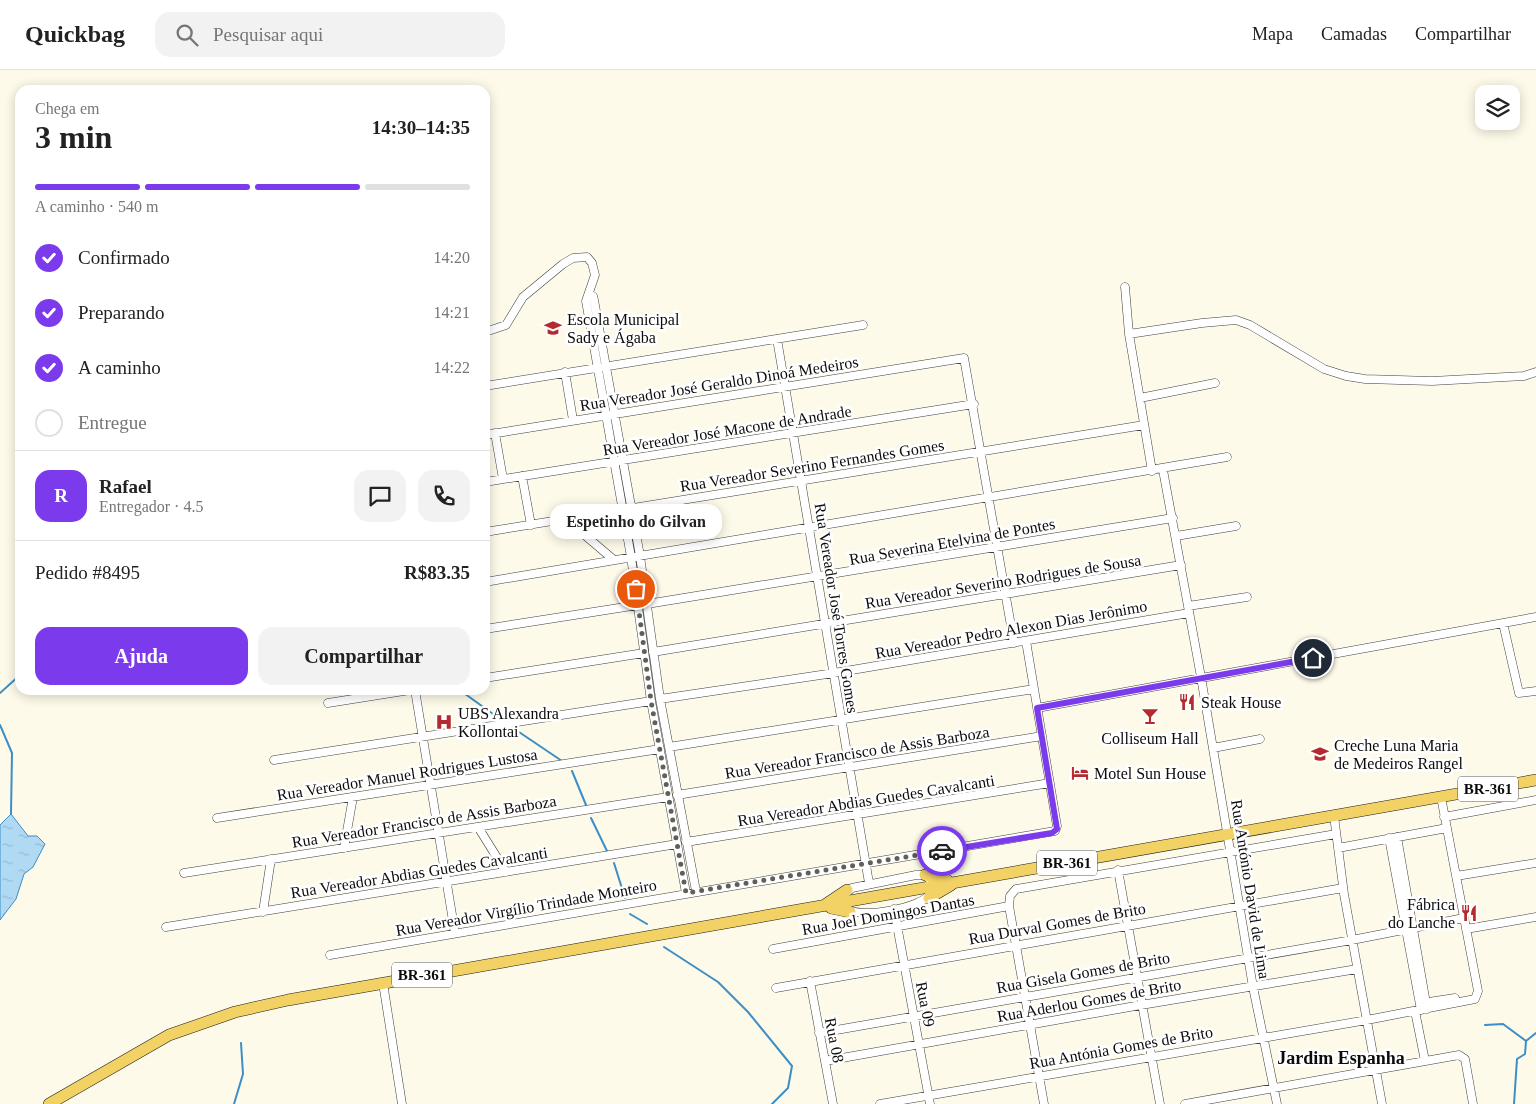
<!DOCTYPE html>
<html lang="pt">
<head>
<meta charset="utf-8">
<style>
	:root { --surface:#fff; --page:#f2f2f2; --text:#222; --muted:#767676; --line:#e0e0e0; --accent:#7c3aed }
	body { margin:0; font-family:Georgia,serif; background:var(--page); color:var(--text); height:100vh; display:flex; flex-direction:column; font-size:19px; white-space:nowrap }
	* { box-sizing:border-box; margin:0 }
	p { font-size:16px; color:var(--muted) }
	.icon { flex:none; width:28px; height:28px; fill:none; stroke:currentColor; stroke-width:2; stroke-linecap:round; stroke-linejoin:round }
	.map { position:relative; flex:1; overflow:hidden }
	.details { position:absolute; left:15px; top:15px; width:475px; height:610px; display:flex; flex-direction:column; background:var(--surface); border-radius:15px; box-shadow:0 2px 12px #0003 }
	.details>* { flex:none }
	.controls { position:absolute; left:1475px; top:15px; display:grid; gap:10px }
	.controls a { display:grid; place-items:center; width:45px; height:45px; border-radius:10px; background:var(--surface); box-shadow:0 2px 12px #0003; font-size:25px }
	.pin { position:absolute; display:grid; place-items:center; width:42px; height:42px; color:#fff; margin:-21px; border:2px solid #fff; border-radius:50%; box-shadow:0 1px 5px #0007 }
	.courier { position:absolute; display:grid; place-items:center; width:50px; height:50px; margin:-25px; border:4px solid #7c3aed; border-radius:50%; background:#fff; color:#222; box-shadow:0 1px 6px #0007 }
	.bubble { position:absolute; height:35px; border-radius:15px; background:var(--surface); box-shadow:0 2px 12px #0003; font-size:16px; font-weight:700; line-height:35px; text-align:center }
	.overview em { font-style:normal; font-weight:700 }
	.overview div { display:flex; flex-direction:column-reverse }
	.overview { display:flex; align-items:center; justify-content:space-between; height:85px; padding:0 20px }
	h1 { font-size:32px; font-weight:700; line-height:38px }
	.bar { display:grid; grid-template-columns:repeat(4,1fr); gap:8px 5px; align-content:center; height:60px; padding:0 20px }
	.bar i { height:6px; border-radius:4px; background:var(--line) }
	.bar .active { background:var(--accent) }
	.bar p { grid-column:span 4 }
	.line { display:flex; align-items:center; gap:12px; padding:0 20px; border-top:1px solid var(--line) }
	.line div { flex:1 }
	.round { display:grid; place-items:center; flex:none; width:52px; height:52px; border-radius:15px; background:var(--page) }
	ol { padding:0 20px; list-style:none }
	li { display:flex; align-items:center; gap:15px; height:55px }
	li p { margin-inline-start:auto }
	li .icon { padding:5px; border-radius:50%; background:var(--accent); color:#fff; stroke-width:4 }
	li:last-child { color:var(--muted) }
	li i { width:28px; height:28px; border:2px solid var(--line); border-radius:50% }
	.cta { display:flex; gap:10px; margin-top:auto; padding:10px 20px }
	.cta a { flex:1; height:58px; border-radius:15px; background:var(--accent); color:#fff; font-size:20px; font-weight:700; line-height:58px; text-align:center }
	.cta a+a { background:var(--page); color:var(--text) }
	header { display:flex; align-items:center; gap:30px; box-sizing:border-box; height:70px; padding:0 25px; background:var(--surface); border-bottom:1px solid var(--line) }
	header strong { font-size:24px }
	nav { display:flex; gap:28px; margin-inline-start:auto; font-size:18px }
	.search { width:350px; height:45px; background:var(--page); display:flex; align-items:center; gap:12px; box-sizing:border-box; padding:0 18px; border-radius:15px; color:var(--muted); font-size:19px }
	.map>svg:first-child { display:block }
	.water { fill:url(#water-ripples); stroke:#3b8ec6 }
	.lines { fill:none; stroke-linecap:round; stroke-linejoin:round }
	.stream { stroke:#3b8ec6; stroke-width:2 }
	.street-casing { stroke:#3e3e3e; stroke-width:9 }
	.primary-casing { stroke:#1c1c1c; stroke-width:12 }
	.street { stroke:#fff; stroke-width:8 }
	.primary { stroke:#f2d165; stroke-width:11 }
	.done { stroke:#605f59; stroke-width:5; stroke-dasharray:0 9 }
	.route { stroke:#7c3aed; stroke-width:6 }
	.labels { text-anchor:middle; stroke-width:5; stroke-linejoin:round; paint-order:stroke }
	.shield { fill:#fff; stroke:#545454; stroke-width:1 }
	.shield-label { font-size:15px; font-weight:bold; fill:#0b0b0b }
	.poi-label { font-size:16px; fill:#0b0b0b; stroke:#fff; text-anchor:start }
	.street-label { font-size:16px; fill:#0b0b0b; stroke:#fff }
	.neighbourhood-label { font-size:18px; font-weight:bold; fill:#0b0b0b; stroke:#fff }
</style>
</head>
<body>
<header>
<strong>Quickbag</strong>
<div class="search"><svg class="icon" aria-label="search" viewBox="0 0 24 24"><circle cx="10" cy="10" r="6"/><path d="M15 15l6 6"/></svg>Pesquisar aqui</div>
<nav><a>Mapa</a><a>Camadas</a><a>Compartilhar</a></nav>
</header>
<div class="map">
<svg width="1536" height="1034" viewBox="0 0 1536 1034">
	<defs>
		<pattern id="water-ripples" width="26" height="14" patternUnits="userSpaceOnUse" patternTransform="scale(1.25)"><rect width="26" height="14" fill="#b0daf3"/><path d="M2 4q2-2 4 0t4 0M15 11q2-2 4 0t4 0" fill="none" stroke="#96bacf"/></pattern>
	</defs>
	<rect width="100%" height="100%" fill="#fefae9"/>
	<path class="water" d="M11 744 28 766H37L45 774 33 797 24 804 16 829 0 850V755Z"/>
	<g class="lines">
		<path class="stream" d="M20 572 18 577 20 585
			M461 621 500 649
			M0 623 20 605
			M0 655 12 683 11 744
			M516 660 562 691
			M572 701 586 735
			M591 748 607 781
			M614 793 625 828
			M630 844 647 854
			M664 877 718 912 748 942 792 996 788 1018 772 1034
			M1485 955 1503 954 1526 971 1525 984 1517 989 1514 1034
			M1526 971 1536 963
			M234 1034 243 1004 241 973"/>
		<g class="street-casing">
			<path id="street" d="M1125 217 1129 264 1152 401
				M589 225 593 226 594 230 640 486 660 629 696 821
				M485 262 506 255 523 227 563 194 573 188 587 187 592 193 595 205 586 231 631 487 651 631 686 823
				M1129 264 1202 253 1236 250 1250 255 1324 299 1346 306 1365 309 1432 311 1524 306 1536 302
				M777 269 869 813
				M565 302 573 350
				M485 316 863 255
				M1140 328 1215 313
				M495 363 503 409
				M485 365 964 288 1014 573
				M1163 400 1201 607 1253 917 1277 1034
				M522 406 531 455
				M485 412 974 334
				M567 450 614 490
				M485 462 1144 355
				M1176 466 1236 456
				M485 512 1227 387
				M647 534 1173 448
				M1188 536 1247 527
				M1503 553 1519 623 1536 621
				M485 559 638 535
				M653 582 1181 495
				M485 608 644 583
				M415 620 455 863
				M660 629 834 603 1189 543
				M328 633 410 620
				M1037 638 1536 547
				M669 677 1034 619
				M1213 678 1260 669
				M274 690 651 631
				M677 725 1042 666
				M1334 746 1344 824 1382 1034
				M1444 747 1536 730
				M217 748 660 679
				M478 757 506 802
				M1397 767 1427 939
				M1389 768 1421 940
				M686 772 1050 713
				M344 778 353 727
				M1338 778 1447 758
				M1118 800 1160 1034
				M184 803 668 727
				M916 805H925L931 811V823C923 838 858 850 846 838L845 824 852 818Z
				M1456 806 1536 793
				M894 839 930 1034
				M263 842 271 789
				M166 857 677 774
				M1466 859 1536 847
				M773 879 1009 836
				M330 885 1055 761 1057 756 1026 571
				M810 911 833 1034
				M383 913 402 1034
				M776 918 1343 818
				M1422 933 1455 928
				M1415 941 1425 991
				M819 963 1352 870 1464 848
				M825 991 1141 935 1357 899
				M880 1034 1367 950 1475 929 1478 921 1441 727
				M1044 1034 1009 836 1010 826 1016 819 1336 764
				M1185 1034 1459 985 1465 989 1473 1034"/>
		</g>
		<g class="primary-casing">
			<path id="primary" d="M925 805 947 810
				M929 828 951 815
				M826 834 847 820
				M831 838 850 842
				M49 1034 169 965 235 942 288 930 1536 710"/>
		</g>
		<use href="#street" class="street"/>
		<use href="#primary" class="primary"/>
	</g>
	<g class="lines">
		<path class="done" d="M636 519 651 631 686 823 942 781"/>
		<path class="route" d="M942 781 1052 763 1057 759 1037 638 1313 588"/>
	</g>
	<defs>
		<g id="school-bare" transform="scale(1.35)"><path d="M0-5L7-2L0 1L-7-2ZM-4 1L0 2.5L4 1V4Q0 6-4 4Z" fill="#b32a2f" stroke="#fff" stroke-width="2.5" paint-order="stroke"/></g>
		<g id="restaurant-bare" transform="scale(1.35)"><path d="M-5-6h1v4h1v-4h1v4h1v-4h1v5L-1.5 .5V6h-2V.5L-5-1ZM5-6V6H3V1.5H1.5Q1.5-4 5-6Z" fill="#b32a2f" stroke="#fff" stroke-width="2.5" paint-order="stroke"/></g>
		<g id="bar-bare" transform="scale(1.35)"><path d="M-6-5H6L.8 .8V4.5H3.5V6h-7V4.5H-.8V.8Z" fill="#b32a2f" stroke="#fff" stroke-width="2.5" paint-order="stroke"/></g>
		<g id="hospital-bare" transform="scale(1.35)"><path d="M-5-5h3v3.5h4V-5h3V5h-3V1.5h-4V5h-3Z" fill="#b32a2f" stroke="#fff" stroke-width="2.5" paint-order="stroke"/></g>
		<g id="hotel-bare" transform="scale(1.35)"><path d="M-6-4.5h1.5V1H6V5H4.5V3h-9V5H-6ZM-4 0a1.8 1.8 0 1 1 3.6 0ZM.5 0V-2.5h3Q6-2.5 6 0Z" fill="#b32a2f" stroke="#fff" stroke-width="2.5" paint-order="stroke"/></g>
	</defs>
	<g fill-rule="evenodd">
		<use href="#school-bare" x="553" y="258"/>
		<use href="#restaurant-bare" x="1187" y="632"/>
		<use href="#bar-bare" x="1150" y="646"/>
		<use href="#hospital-bare" x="444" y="652"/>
		<use href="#school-bare" x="1320" y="684"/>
		<use href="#hotel-bare" x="1080" y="703"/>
		<use href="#restaurant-bare" x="1469" y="843"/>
	</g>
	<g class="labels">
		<g class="shield">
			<rect x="1458" y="706.5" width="60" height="25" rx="4"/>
			<rect x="1037" y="780.5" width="60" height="25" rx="4"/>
			<rect x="392" y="892.5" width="60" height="25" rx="4"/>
		</g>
		<g class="shield-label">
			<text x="1488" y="724">BR-361</text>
			<text x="1067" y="798">BR-361</text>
			<text x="422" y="910">BR-361</text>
		</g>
		<g class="poi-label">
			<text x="567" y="255">Escola Municipal<tspan x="567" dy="18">Sady e Ágaba</tspan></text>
			<text x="1201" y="638">Steak House</text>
			<text x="458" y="649">UBS Alexandra<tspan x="458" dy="18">Kollontai</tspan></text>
			<text x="1150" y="674" text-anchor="middle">Colliseum Hall</text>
			<text x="1334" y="681">Creche Luna Maria<tspan x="1334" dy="18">de Medeiros Rangel</tspan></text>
			<text x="1094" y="709">Motel Sun House</text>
			<text x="1455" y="840" text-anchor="end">Fábrica<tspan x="1455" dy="18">do Lanche</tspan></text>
		</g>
		<g class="street-label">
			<text transform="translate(719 313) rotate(-9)" y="6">Rua Vereador José Geraldo Dinoá Medeiros</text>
			<text transform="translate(727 360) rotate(-9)" y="6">Rua Vereador José Macone de Andrade</text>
			<text transform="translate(812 395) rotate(-9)" y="6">Rua Vereador Severino Fernandes Gomes</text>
			<text transform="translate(952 471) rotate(-10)" y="6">Rua Severina Etelvina de Pontes</text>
			<text transform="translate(1003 511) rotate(-9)" y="6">Rua Vereador Severino Rodrigues de Sousa</text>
			<text transform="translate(837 538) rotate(81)" y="6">Rua Vereador José Torres Gomes</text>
			<text transform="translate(1011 559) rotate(-10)" y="6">Rua Vereador Pedro Alexon Dias Jerônimo</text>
			<text transform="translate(857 682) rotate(-9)" y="6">Rua Vereador Francisco de Assis Barboza</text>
			<text transform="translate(407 704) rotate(-9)" y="6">Rua Vereador Manuel Rodrigues Lustosa</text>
			<text transform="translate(866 730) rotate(-9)" y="6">Rua Vereador Abdias Guedes Cavalcanti</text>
			<text transform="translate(424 751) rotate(-9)" y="6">Rua Vereador Francisco de Assis Barboza</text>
			<text transform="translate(419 802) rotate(-9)" y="6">Rua Vereador Abdias Guedes Cavalcanti</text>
			<text transform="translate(1251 819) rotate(81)" y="6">Rua António David de Lima</text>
			<text transform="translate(526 837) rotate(-10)" y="6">Rua Vereador Virgílio Trindade Monteiro</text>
			<text transform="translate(888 844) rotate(-10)" y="6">Rua Joel Domingos Dantas</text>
			<text transform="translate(1057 853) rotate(-10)" y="6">Rua Durval Gomes de Brito</text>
			<text transform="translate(1083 902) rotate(-10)" y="6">Rua Gisela Gomes de Brito</text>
			<text transform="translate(1089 930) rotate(-10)" y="6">Rua Aderlou Gomes de Brito</text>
			<text transform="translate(926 934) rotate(79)" y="6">Rua 09</text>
			<text transform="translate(835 970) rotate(79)" y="6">Rua 08</text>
			<text transform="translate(1121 977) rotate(-10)" y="6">Rua Antónia Gomes de Brito</text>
		</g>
		<g class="neighbourhood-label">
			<text x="1341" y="994">Jardim Espanha</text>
		</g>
	</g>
</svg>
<div class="controls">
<a><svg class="icon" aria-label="layers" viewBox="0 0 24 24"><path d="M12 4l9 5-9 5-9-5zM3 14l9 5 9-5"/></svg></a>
</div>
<div class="pin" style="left:636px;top:519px;background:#ea580c"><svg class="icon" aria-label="bag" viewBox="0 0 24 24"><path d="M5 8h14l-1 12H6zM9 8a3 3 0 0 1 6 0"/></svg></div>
<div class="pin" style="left:1313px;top:588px;background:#1f2937"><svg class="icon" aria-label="home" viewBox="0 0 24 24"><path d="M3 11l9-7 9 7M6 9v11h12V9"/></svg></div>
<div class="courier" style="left:942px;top:781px"><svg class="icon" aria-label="car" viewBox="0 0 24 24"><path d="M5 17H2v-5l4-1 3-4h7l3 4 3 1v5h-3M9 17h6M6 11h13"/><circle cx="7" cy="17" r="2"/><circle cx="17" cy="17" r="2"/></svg></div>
<div class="bubble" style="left:550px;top:434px;width:172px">Espetinho do Gilvan</div>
<section class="details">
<div class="overview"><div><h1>3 min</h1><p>Chega em</p></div><em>14:30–14:35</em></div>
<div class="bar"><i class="active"></i><i class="active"></i><i class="active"></i><i></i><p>A caminho · 540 m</p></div>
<ol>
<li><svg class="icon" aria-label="check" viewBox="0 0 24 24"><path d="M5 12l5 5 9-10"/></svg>Confirmado<p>14:20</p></li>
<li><svg class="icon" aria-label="check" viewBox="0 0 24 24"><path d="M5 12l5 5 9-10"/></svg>Preparando<p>14:21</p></li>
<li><svg class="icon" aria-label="check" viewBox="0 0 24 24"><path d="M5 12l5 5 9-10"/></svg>A caminho<p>14:22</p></li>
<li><i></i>Entregue</li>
</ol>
<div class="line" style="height:90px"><b class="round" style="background:var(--accent);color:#fff">R</b><div><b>Rafael</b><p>Entregador · 4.5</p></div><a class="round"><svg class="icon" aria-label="chat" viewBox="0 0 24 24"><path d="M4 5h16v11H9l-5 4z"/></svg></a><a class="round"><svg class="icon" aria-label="phone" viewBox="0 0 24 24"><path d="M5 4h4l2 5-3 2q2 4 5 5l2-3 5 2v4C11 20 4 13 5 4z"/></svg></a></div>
<div class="line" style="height:65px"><div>Pedido #8495</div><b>R$83.35</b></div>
<div class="cta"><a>Ajuda</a><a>Compartilhar</a></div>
</section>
</div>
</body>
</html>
